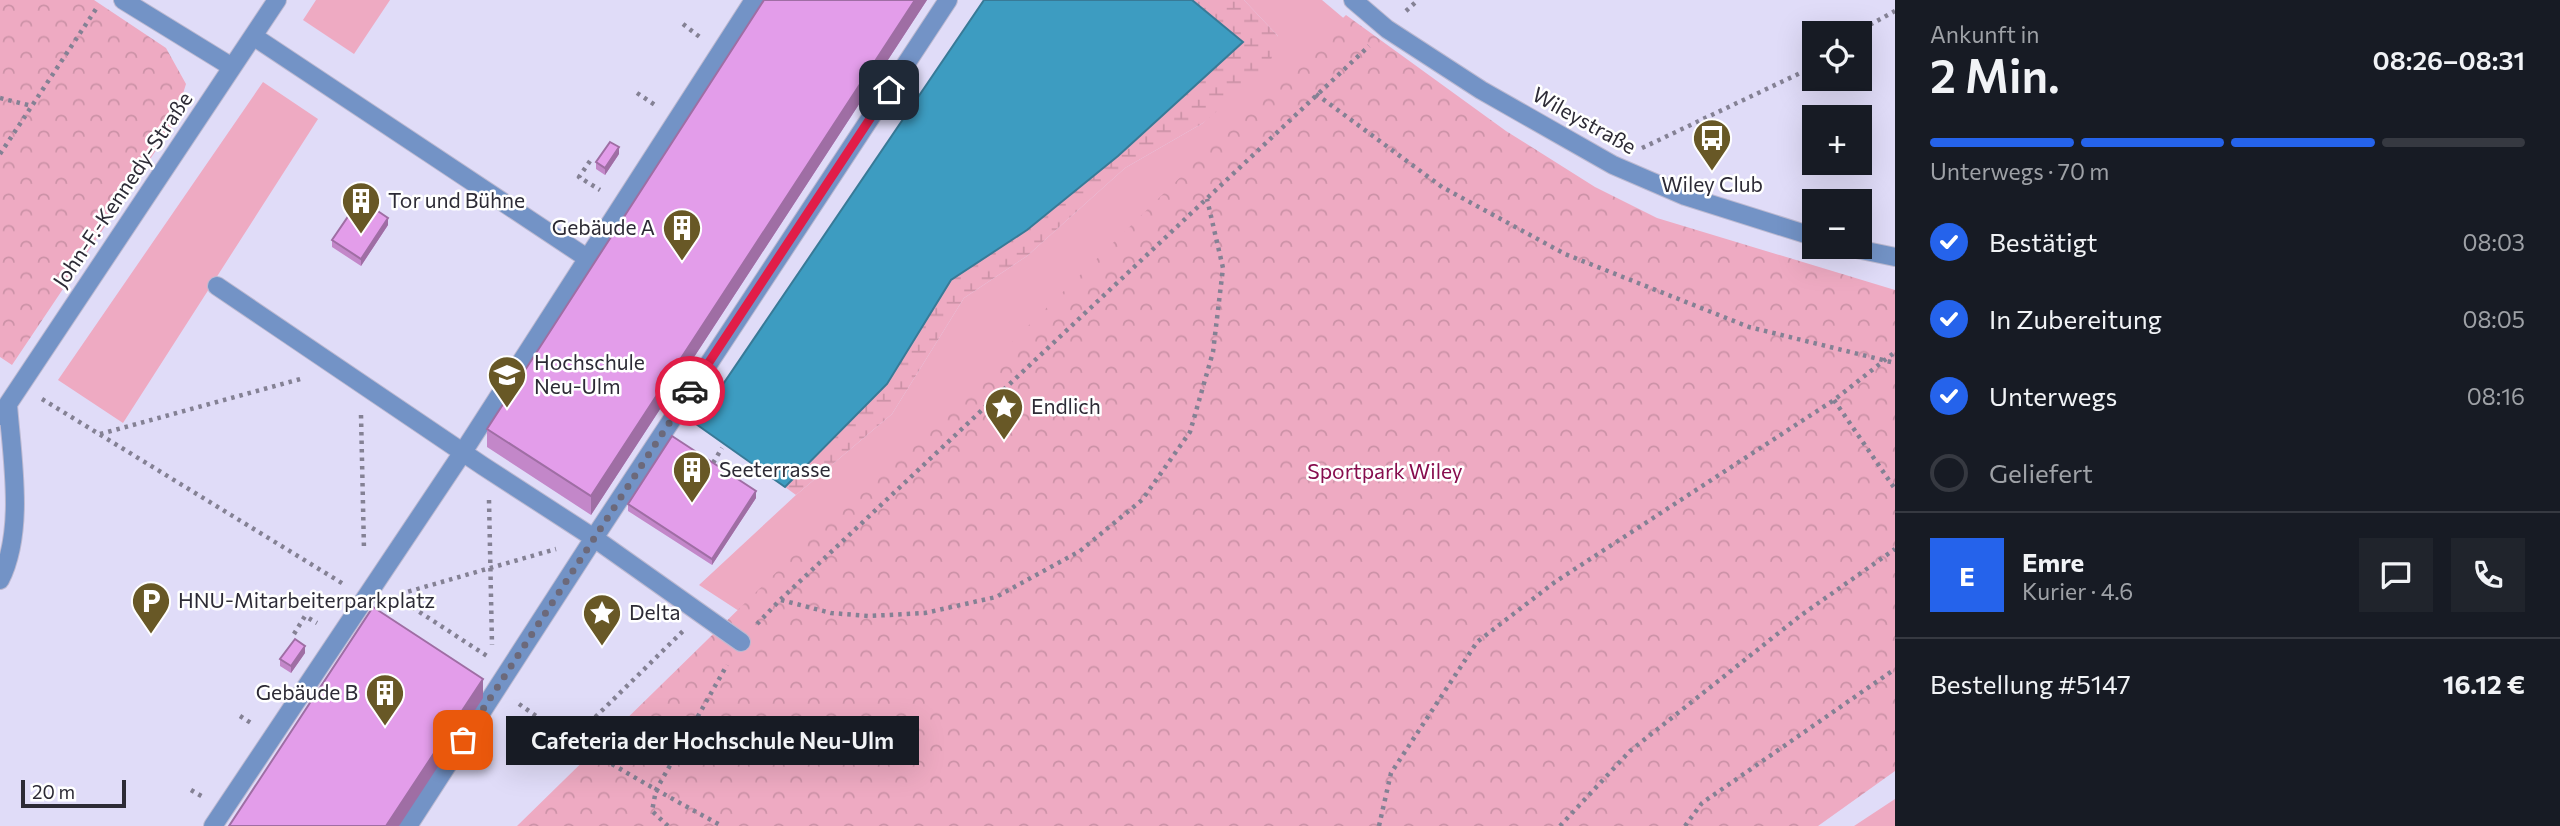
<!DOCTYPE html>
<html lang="de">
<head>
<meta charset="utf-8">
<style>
	:root { --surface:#171b24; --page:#20242c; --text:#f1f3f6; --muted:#9ea1a6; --line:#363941; --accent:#2563eb }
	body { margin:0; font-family:Commissioner,sans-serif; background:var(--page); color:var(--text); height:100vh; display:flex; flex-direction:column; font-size:26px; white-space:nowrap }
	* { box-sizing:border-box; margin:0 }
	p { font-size:23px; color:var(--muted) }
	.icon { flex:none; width:38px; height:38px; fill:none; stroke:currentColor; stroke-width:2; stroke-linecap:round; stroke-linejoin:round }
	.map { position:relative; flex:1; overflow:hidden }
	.sheet { display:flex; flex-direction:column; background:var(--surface); width:665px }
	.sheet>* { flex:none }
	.buttons { position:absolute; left:1802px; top:21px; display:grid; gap:14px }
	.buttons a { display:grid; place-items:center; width:70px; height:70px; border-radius:0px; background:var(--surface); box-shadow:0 7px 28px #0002; font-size:35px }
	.scale { position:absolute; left:21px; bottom:18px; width:105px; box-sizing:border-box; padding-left:7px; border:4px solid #2d2b36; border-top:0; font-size:19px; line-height:24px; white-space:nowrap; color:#2d2b36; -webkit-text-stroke:5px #fff; paint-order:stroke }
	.pin { position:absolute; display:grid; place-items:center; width:60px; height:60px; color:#fff; margin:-30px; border-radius:14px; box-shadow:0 4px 10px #0006 }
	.courier { position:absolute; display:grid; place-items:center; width:70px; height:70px; margin:-35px; border:5px solid #e11d48; border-radius:50%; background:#fff; color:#222; box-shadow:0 2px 9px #0007 }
	.bubble { position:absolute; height:49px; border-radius:0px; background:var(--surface); box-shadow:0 7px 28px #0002; font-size:23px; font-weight:600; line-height:49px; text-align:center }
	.overview em { font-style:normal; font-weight:600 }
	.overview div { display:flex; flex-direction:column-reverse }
	.overview { display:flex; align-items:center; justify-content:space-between; height:119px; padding:0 35px }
	h1 { font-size:46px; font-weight:600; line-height:52px }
	.bar { display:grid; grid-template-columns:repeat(4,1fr); gap:10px 7px; align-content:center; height:84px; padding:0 35px }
	.bar i { height:9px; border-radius:5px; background:var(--line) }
	.bar .on { background:var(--accent) }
	.bar p { grid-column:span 4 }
	.line { display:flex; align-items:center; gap:18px; padding:0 35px; border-top:2px solid var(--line) }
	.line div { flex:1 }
	.round { display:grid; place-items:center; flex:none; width:74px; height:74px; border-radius:0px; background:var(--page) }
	ol { padding:0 35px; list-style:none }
	li { display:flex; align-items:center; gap:21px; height:77px }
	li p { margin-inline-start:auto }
	li .icon { padding:7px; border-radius:50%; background:var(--accent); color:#fff; stroke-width:4 }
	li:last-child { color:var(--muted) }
	li i { width:38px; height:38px; border:4px solid var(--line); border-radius:50% }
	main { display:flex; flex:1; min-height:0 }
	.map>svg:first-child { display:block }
	.grass { fill:#eeaac2 }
	.wetland { fill:url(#wetland-marsh) }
	.park { fill:url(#park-crowns) }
	.water { fill:#3d9cc1; stroke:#387a97; stroke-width:2 }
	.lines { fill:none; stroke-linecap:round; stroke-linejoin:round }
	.minor-casing { stroke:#bcb9d1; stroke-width:20 }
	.path { stroke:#848194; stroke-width:4.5; stroke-dasharray:3.5 5; stroke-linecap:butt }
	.minor { stroke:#7393c6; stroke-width:18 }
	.wall { fill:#c387c9 }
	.shaded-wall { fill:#9f6ea4 }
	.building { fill:#e39dea; stroke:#9f6ea4; stroke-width:2 }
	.done { stroke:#6c697a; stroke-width:7; stroke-dasharray:0 12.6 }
	.route { stroke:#e11d48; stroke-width:9 }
	.labels { text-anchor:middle; stroke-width:5; stroke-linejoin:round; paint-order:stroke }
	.street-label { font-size:21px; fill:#2d2b36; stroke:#fff }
	.poi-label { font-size:21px; fill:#2d2b36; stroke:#fff; text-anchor:start }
	.park-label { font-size:21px; fill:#870d4e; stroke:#fff }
</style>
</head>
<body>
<main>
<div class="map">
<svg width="1895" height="826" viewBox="0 0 1895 826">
	<defs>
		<pattern id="wetland-marsh" width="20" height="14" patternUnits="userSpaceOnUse" patternTransform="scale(1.75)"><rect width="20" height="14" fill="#eeaac2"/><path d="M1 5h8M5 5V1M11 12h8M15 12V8" fill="none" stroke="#cc92a7"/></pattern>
		<pattern id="park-crowns" width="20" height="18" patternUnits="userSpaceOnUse" patternTransform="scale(1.75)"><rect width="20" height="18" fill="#eeaac2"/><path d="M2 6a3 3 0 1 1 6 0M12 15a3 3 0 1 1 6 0" fill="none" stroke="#cc92a7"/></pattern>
	</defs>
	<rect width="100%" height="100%" fill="#e0dcf8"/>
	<path class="grass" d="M316 0H390L354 54 303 20Z
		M1244 0H1322L1360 32 742 613 699 585 796 495 892 414 964 298 1027 256 1125 168 1203 123 1278 36Z
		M263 82 318 119 123 423 58 380Z
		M1895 799V826H1854Z"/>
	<path class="wetland" d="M1192 0H1244L1278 36 1269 67 1203 123 1125 168 1027 256 964 298 892 414 796 495 785 487 887 384 951 280 1027 230 1118 156 1243 42Z"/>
	<path class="park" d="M0 0H94L166 48 186 84 173 125 12 365 0 357Z
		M1346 15 1506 131 1595 187 1657 218 1895 290V771L1818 826H517Z"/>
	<path class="water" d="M984 0H1192L1243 42 1118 156 1027 230 951 280 887 384 785 487 696 424Z"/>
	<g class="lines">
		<g class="minor-casing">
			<path id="minor" d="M123 0 232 67
				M1353 0 1387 29 1481 90 1613 165 1685 196 1815 237
				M253 36 587 258
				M1847 247 1895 257
				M217 286 483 466 594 538 741 642
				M0 416 277 0
				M0 580C25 531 12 458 8 405
				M213 826 463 452 754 0
				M408 826 594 538 948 0"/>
		</g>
		<path class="path" d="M1406 11 1418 0
			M683 24 701 38
			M1855 33 1895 11
			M637 93 655 105
			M1316 94 1442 187 1565 254 1749 327 1895 363
			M0 98 32 106
			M1642 148 1813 67 1815 61
			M0 154 98 6
			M590 161 579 177 600 190
			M42 399 345 585
			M1834 400 1895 489
			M361 415 364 550
			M100 434 304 378
			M713 463 722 448
			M489 500 492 645
			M400 594 556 549
			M398 598 487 656
			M781 600 831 613 869 616 925 613 996 597 1080 551 1142 500 1190 432 1213 352 1223 268 1207 199
			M757 624 780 600 1369 46
			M294 634 305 616 317 623
			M519 704C584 750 652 788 722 826
			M240 716 251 723
			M571 741 683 631
			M191 790 203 797
			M668 826 652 811 656 790 727 665
			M1379 826 1391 773 1477 642 1555 582 1834 400 1895 352
			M1560 826 1630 751 1800 616 1895 549
			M1685 826 1702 803 1895 669"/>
		<use href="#minor" class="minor"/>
	</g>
	<path class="wall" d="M764 0H927L591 515 487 447V429Z
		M619 154 605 175 596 169V162Z
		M388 225 361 266 332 247V240Z
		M756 498 712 565 628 511V504Z
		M305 653 291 673 280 666V659Z"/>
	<path class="shaded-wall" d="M915 0H927L591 515V496Z
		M619 147V154L605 175V168Z
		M388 218V225L361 266V259Z
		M756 491V498L712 565V559Z
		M305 646V653L291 673V666Z
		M483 679V698L399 826H386Z"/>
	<path class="building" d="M764 0H915L591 496 487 429Z
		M610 142 619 147 605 168 596 162Z
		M360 199 388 218 361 259 332 240Z
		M672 436 756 491 712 559 628 504Z
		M373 607 483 679 386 826H229Z
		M295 639 305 646 291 666 280 659Z"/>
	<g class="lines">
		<path class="done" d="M463 740 690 391"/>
		<path class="route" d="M690 391 889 90"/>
	</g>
	<defs>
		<g id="bus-pin" transform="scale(2.0125)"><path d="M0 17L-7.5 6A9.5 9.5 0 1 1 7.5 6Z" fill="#685826" stroke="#fff"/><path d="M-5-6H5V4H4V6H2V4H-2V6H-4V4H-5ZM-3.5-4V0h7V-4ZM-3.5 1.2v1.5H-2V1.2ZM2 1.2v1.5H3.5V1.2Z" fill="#fff"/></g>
		<g id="building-pin" transform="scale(2.0125)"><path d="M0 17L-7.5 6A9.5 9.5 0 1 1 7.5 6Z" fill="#685826" stroke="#fff"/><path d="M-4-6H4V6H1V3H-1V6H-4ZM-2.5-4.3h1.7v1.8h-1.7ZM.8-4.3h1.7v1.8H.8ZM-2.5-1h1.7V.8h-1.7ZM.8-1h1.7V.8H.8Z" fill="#fff"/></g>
		<g id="university-pin" transform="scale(2.0125)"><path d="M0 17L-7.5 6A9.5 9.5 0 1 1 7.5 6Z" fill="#685826" stroke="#fff"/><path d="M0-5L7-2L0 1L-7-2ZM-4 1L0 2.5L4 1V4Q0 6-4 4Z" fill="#fff"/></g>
		<g id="sight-pin" transform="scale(2.0125)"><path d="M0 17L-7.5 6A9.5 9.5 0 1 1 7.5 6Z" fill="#685826" stroke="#fff"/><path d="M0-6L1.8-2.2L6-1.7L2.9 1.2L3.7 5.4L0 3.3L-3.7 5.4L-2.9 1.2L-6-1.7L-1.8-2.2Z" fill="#fff"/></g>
		<g id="parking-pin" transform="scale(2.0125)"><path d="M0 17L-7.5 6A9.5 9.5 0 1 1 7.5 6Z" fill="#685826" stroke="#fff"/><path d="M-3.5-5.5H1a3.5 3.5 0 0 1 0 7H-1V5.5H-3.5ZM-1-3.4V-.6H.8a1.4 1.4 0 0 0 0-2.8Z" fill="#fff"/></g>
	</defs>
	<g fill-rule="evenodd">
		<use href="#bus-pin" x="1712" y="138"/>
		<use href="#building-pin" x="361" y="201"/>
		<use href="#building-pin" x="682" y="228"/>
		<use href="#university-pin" x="507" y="375"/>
		<use href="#sight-pin" x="1004" y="407"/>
		<use href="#building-pin" x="692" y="470"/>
		<use href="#parking-pin" x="151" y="601"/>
		<use href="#sight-pin" x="602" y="613"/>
		<use href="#building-pin" x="385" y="693"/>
	</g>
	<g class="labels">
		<g class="street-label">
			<text transform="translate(1584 121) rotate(29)" y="7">Wileystraße</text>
			<text transform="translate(123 190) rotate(-56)" y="7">John-F.-Kennedy-Straße</text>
		</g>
		<g class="poi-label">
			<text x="1712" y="192" text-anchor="middle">Wiley Club</text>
			<text x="388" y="208">Tor und Bühne</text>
			<text x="655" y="235" text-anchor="end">Gebäude A</text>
			<text x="534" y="370">Hochschule<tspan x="534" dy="24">Neu-Ulm</tspan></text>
			<text x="1031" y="414">Endlich</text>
			<text x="719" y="477">Seeterrasse</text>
			<text x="178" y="608">HNU-Mitarbeiterparkplatz</text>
			<text x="629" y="620">Delta</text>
			<text x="358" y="700" text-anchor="end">Gebäude B</text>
		</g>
		<g class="park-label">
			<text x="1385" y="479">Sportpark Wiley</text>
		</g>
	</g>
</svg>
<div class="buttons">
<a><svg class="icon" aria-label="locate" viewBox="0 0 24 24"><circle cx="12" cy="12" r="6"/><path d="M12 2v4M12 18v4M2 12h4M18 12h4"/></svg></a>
<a>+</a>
<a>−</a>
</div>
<div class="scale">20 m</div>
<div class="pin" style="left:463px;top:740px;background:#ea580c"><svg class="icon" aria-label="bag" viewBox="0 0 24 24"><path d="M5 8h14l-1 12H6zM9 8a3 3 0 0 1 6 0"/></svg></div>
<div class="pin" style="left:889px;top:90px;background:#1f2937"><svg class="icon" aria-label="home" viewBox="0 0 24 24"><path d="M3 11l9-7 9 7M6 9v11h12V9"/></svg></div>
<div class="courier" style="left:690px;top:391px"><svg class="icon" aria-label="car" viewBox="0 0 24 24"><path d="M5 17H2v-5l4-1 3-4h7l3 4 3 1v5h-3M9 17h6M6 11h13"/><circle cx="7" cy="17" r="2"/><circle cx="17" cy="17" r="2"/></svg></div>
<div class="bubble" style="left:506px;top:716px;width:413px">Cafeteria der Hochschule Neu-Ulm</div>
</div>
<section class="sheet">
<div class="overview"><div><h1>2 Min.</h1><p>Ankunft in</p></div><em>08:26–08:31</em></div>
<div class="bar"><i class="on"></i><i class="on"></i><i class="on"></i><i></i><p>Unterwegs · 70 m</p></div>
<ol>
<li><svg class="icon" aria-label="check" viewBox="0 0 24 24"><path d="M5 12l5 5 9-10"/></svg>Bestätigt<p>08:03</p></li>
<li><svg class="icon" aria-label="check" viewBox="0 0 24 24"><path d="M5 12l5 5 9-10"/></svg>In Zubereitung<p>08:05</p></li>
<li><svg class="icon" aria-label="check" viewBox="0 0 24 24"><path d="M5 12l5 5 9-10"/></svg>Unterwegs<p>08:16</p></li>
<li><i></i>Geliefert</li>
</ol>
<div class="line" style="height:126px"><b class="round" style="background:var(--accent);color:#fff">E</b><div><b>Emre</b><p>Kurier · 4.6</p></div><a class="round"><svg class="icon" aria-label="chat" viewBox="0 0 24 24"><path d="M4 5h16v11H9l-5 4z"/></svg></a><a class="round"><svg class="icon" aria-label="phone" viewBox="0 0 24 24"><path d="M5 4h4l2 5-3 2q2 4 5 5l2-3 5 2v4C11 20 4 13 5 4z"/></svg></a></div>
<div class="line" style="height:91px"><div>Bestellung #5147</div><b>16.12 €</b></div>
</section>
</main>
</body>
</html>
